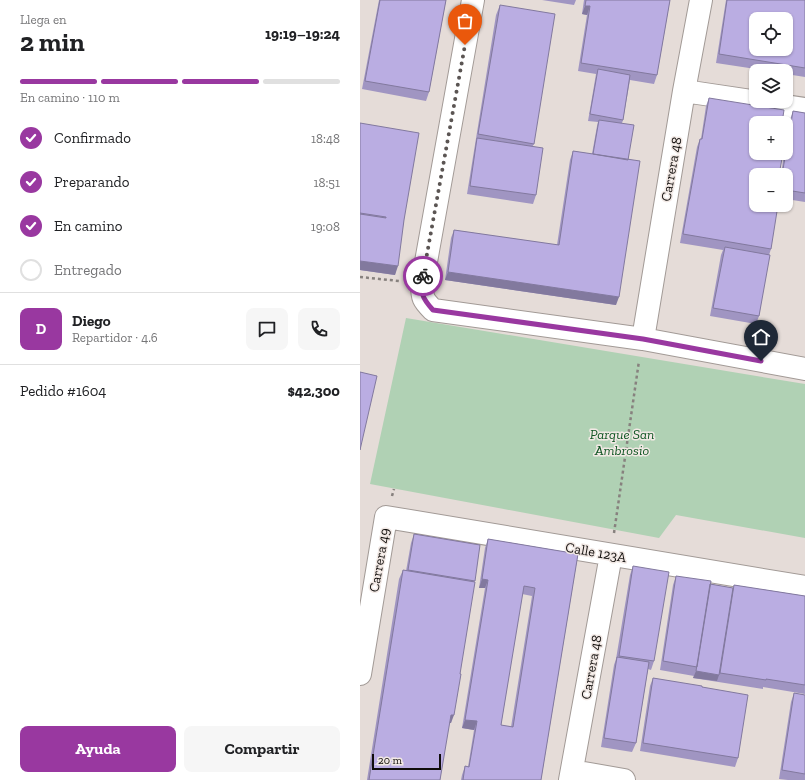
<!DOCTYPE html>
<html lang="es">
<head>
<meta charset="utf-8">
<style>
	:root { --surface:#fff; --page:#f6f6f6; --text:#202124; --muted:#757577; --line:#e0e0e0; --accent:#9938a0 }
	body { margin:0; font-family:"Zilla Slab",serif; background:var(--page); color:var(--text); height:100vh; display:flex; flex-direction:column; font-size:15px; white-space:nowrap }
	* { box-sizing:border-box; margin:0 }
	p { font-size:13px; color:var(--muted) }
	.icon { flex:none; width:22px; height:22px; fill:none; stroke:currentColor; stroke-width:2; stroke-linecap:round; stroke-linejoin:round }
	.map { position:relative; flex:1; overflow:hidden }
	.details { display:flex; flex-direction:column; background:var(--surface); width:360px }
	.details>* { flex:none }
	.buttons { position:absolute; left:389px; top:12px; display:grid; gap:8px }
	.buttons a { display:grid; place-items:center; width:44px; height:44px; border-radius:8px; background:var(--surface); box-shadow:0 1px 3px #0004; font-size:20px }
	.scale { position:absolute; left:12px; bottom:10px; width:69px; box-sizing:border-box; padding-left:4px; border:2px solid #100d0b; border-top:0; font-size:11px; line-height:14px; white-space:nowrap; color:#100d0b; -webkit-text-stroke:3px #f2e9e5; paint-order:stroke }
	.pin { position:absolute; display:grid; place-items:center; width:34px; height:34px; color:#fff; margin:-41px -17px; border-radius:50% 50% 50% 0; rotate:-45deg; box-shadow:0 0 4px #0007 }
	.pin .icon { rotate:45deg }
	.courier { position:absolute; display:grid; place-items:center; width:40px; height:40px; margin:-20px; border:3px solid #9938a0; border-radius:50%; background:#fff; color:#222; box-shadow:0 1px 5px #0007 }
	.summary em { font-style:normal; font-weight:800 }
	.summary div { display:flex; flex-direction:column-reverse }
	.summary { display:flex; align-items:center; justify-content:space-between; height:68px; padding:0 20px }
	h1 { font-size:26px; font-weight:800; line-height:30px }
	.bar { display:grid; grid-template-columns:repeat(4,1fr); gap:6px 4px; align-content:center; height:48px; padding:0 20px }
	.bar i { height:5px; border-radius:3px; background:var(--line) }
	.bar .current { background:var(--accent) }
	.bar p { grid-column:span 4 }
	.line { display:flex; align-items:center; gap:10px; padding:0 20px; border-top:1px solid var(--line) }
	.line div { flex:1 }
	.round { display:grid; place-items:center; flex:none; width:42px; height:42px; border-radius:8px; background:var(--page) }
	ol { padding:0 20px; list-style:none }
	li { display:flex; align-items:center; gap:12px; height:44px }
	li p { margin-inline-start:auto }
	li .icon { padding:4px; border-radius:50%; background:var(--accent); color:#fff; stroke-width:4 }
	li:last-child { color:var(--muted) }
	li i { width:22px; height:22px; border:2px solid var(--line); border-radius:50% }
	.button { display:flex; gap:8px; margin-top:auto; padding:8px 20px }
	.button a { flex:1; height:46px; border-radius:8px; background:var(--accent); color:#fff; font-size:16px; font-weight:800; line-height:46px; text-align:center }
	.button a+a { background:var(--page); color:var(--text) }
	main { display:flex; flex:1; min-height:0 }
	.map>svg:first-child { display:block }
	.green { fill:#b0d1b4 }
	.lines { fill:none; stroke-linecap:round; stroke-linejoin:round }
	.minor-casing { stroke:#a29a96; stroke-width:24 }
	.path { stroke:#87817e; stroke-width:2.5; stroke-dasharray:3 3; stroke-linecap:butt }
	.minor { stroke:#fff; stroke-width:22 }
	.wall { fill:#a095c2; fill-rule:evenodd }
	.shaded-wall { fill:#82799e }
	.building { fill:#baade2; stroke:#82799e; fill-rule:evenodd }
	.done { stroke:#5b5553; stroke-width:4; stroke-dasharray:0 7.2 }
	.route { stroke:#9938a0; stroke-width:5 }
	.labels { text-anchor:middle; stroke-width:3; stroke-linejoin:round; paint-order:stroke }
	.street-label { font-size:14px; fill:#100d0b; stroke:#f2e9e5 }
	.park-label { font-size:14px; font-style:italic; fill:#105623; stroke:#f2e9e5 }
</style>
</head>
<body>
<main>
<section class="details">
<div class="summary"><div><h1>2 min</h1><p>Llega en</p></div><em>19:19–19:24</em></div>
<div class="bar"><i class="current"></i><i class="current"></i><i class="current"></i><i></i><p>En camino · 110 m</p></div>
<ol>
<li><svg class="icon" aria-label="check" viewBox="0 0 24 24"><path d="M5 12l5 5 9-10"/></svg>Confirmado<p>18:48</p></li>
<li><svg class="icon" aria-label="check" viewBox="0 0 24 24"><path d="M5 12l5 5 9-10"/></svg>Preparando<p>18:51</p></li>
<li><svg class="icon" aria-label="check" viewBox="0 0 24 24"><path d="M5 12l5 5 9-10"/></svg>En camino<p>19:08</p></li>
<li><i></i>Entregado</li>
</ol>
<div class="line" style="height:72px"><b class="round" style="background:var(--accent);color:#fff">D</b><div><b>Diego</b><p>Repartidor · 4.6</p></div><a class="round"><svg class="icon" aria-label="chat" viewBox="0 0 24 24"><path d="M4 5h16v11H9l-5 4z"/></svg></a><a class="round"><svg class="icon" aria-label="phone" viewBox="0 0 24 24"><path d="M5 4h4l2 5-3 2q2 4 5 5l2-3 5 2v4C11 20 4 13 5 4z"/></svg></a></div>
<div class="line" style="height:52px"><div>Pedido #1604</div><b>$42,300</b></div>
<div class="button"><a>Ayuda</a><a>Compartir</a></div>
</section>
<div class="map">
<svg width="445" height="780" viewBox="0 0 445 780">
	<rect width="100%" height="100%" fill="#e5dcd8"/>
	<path class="green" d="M46 318 445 384V538L316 515 299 538 10 484Z"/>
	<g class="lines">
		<g class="minor-casing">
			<path id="minor" d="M113 0 62 284C62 298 63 300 73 310L283 339 445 369
				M324 91 445 109
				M283 339 324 91 341 0
				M0 674 26 517 445 587
				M212 771 264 780
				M210 780 251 555"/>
		</g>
		<path class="path" d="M0 277 39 281
			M32 496 34 489
			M254 533 279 361"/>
		<use href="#minor" class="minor"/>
	</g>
	<path class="wall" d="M19 0H86L69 92 66 101 2 89Z
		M182 0H216L214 5Z
		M224 0H310L297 75 294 84 270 80 263 120 262 123 268 160 256 305 85 280 91 238 94 230 197 245 210 160 213 151 232 154 237 126 238 122 228 121 236 74 218 71 227 15 222 14Z
		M366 0H445V77L426 74V71H409L356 63Z
		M140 5 174 144 172 147 176 195 173 204 107 194 136 15Z
		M349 98 396 175 411 249 409 255 399 316 396 324 350 316 361 255 363 250 320 243 337 147 340 139H341L346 106Z
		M433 111 445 113V202L426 199V175H421L424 153H426V143L430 120Z
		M0 123 44 220 35 275 0 270Z
		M54 534 120 545 91 723H89L80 780H7L39 579 43 570 46 571 51 543Z
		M128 539 218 554 181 780H101L102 775 105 766 108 767 114 730 102 728 125 588H119L125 548ZM162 594 172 596 151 727 141 725Z
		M273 566 294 661 291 670 288 669 276 743 272 752 241 747 254 665 256 659 270 575Z
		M316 576 350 584 373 588 374 585 445 596V694L403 687V689L333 678 334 676 300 670 313 585Z
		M293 678 342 687 378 758 375 767 280 751 290 686Z
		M434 693 445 695V780H428L419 779 431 702Z"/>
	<path class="shaded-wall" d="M225 6H230L227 15 222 14Z
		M0 261 38 266 35 275 0 270Z
		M88 272 259 297 256 305 85 280Z
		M122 579 128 580 125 588H119Z
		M336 671 359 675 357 681 333 678Z
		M91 715H94L91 723H87Z
		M105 720 117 721 114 730 102 728Z"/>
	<path class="building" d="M20 0H86L69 92 5 81Z
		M226 0H310L297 75 221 63 230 6H225Z
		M367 0H445V68L359 54ZM396 19H426V49H396Z
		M140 5 195 14 174 144 118 134Z
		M238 69 270 75 263 120 230 114Z
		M349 98 424 110 422 123H396V153H423L419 175H396V205H418L411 249 323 234 340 139H342Z
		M433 111 445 113V193L426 190V175H422Z
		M239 120 274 125 268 160 233 154Z
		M0 123 59 133 44 220 38 266 0 261V214L26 218V217L0 213Z
		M117 138 183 148 176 195 110 186Z
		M213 151 280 161 259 297 88 272 94 230 199 245Z
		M365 247 410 255 399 316 353 308Z
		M0 372 17 376 0 450Z
		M54 534 120 545 115 581 48 570Z
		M128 539 218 554 181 780H103L105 766 109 767 117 721 105 720 128 580 122 579ZM164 586 175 588 153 727 141 725Z
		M273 566 309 572 294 661 259 656Z
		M43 570 115 582 100 674H101L94 715H91L80 780H9Z
		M316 576 351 581 337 667 303 661Z
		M350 584 373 588 359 675 336 671Z
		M374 585 445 596V685L406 679V680L360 673Z
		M257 657 289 662 276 743 244 738Z
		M293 678 342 686V687L388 695 378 758 283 743Z
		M434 693 445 695V774L422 770Z"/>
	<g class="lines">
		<path class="done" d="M63 276 105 45"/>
		<path class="route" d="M63 276C60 293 62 298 73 310L283 339 401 361"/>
	</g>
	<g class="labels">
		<g class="street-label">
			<text transform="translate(311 169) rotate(-80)" y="5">Carrera 48</text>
			<text transform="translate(236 552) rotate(10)" y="5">Calle 123A</text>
			<text transform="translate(19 560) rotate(-80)" y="5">Carrera 49</text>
			<text transform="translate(231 667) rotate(-80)" y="5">Carrera 48</text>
		</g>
		<g class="park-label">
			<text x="262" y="439">Parque San<tspan x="262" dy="16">Ambrosio</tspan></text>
		</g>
	</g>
</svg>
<div class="buttons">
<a><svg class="icon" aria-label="locate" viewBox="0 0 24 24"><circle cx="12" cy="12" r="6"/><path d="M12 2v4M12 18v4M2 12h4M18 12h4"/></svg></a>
<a><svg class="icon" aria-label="layers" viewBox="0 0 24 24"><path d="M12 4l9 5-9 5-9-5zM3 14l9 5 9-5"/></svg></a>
<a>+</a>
<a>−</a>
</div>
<div class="scale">20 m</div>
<div class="pin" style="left:105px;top:45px;background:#ea580c"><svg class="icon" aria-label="bag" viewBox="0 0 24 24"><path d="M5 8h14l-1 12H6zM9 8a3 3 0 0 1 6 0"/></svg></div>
<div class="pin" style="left:401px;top:361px;background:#1f2937"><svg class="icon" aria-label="home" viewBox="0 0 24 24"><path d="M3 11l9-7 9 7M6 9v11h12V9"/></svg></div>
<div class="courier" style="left:63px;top:276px"><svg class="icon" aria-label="bike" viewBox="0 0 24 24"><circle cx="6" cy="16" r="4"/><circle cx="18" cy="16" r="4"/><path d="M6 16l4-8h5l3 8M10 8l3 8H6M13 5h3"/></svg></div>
</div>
</main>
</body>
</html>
